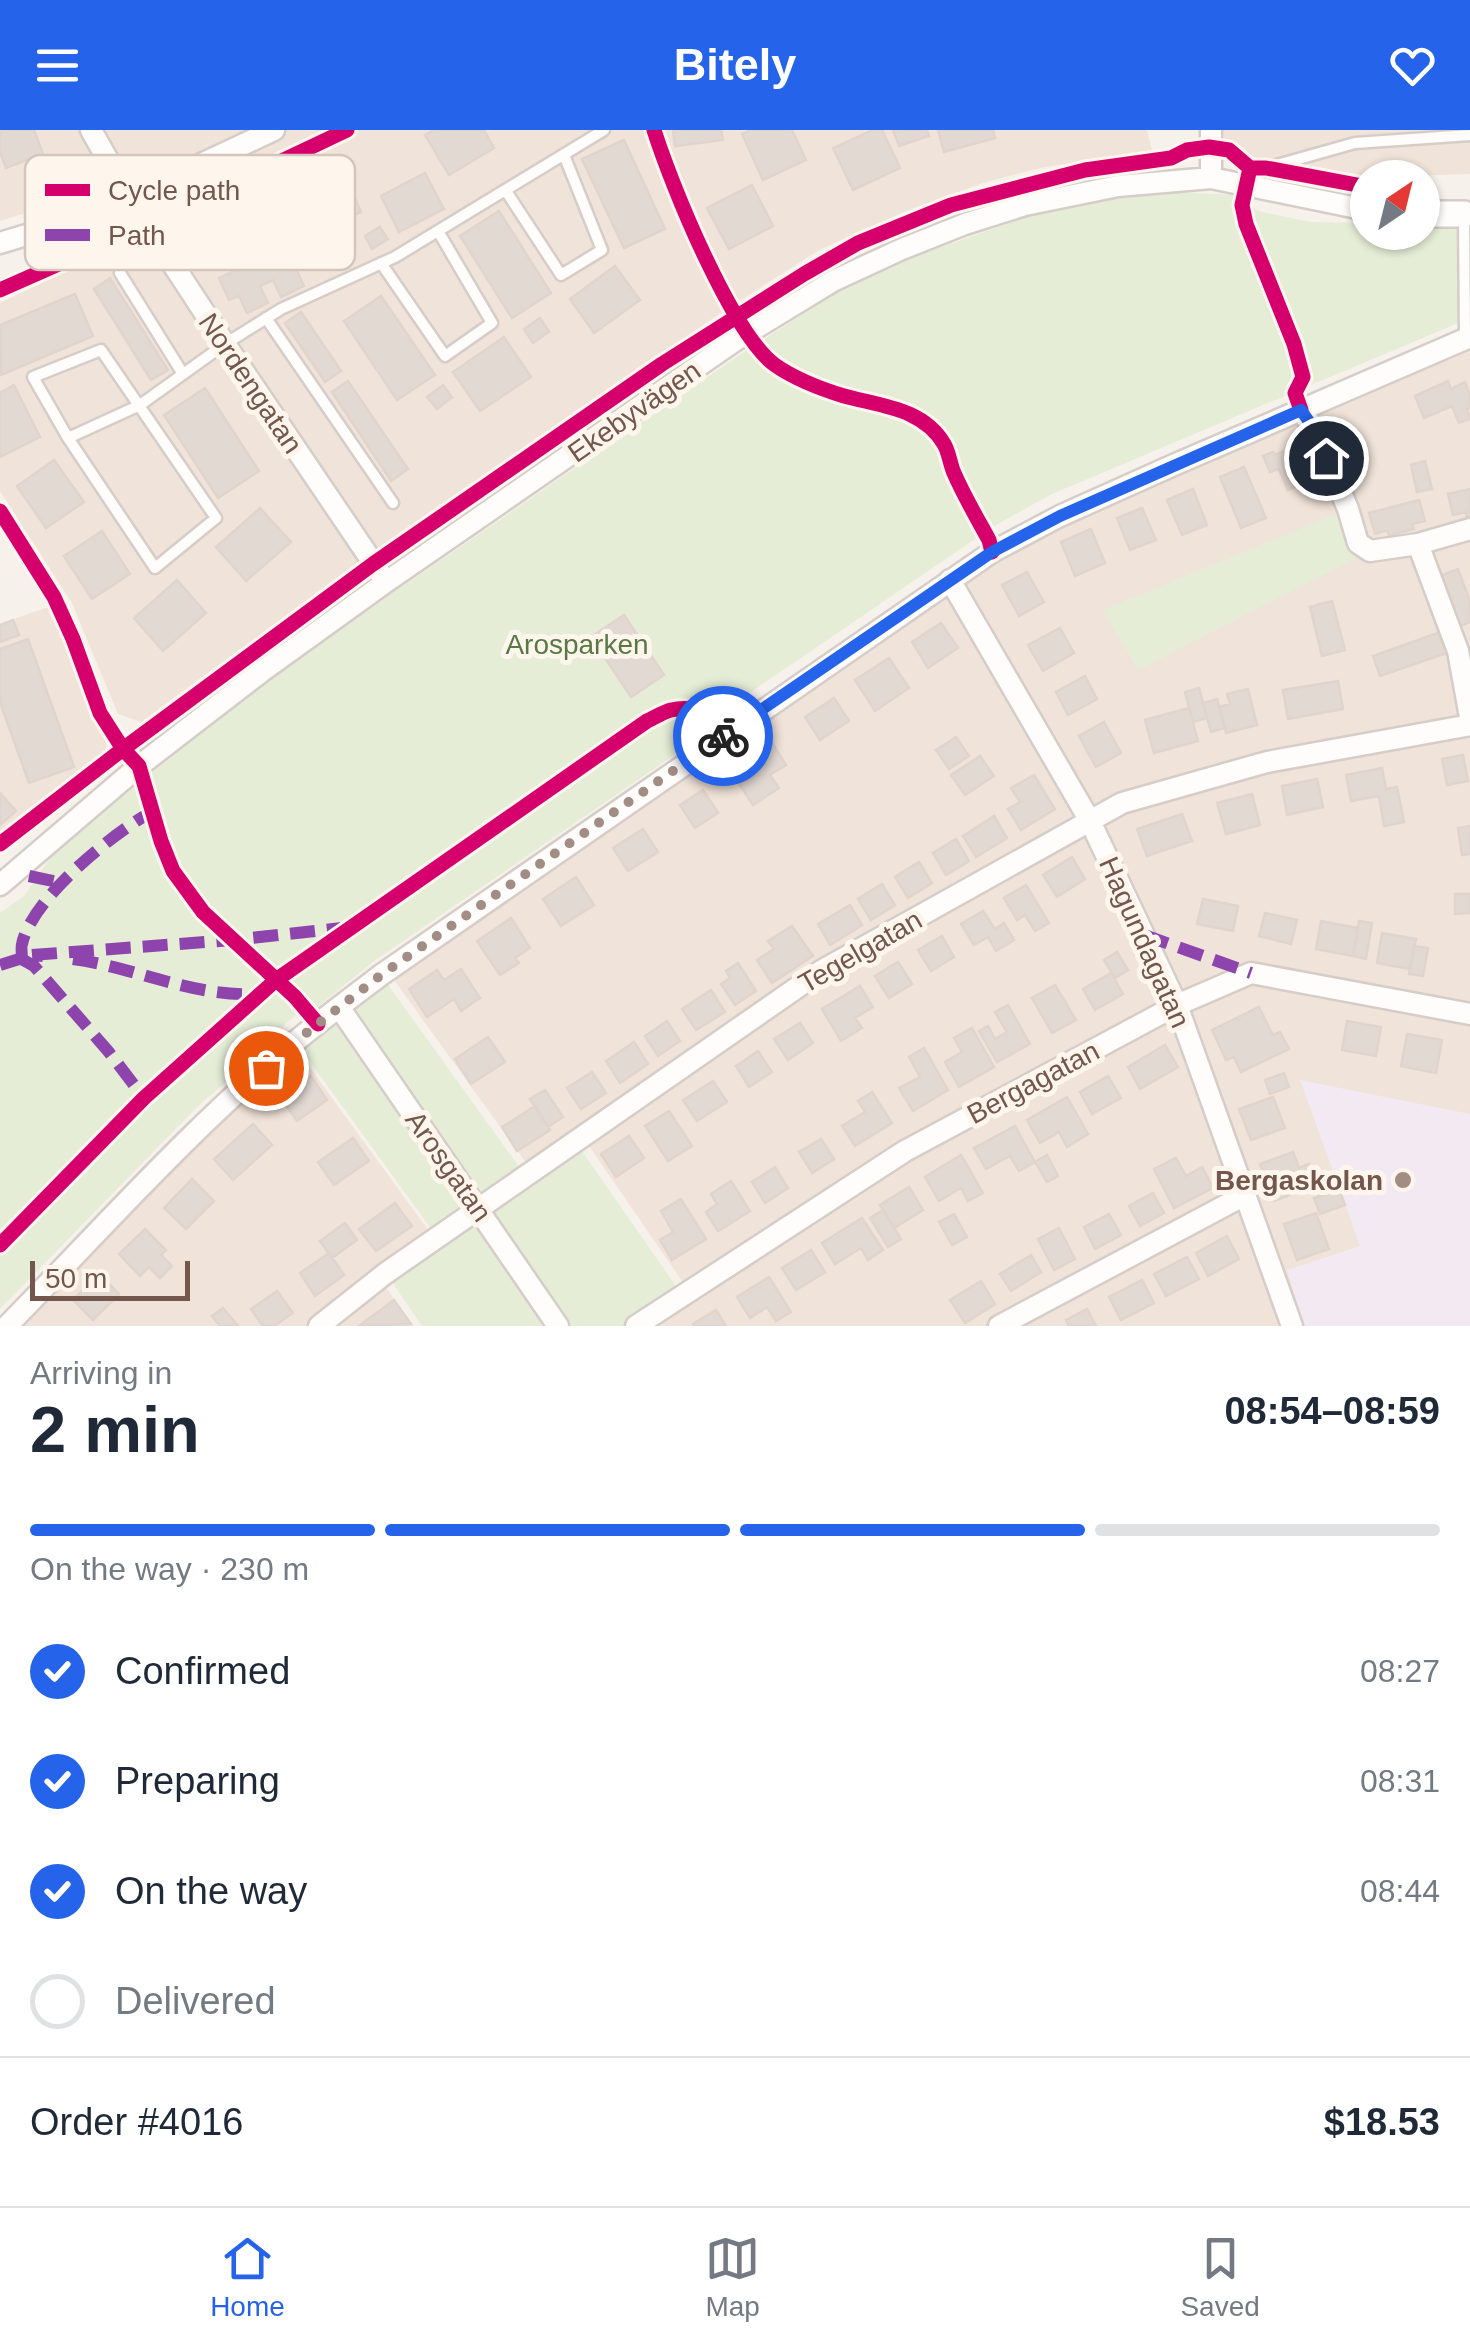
<!DOCTYPE html>
<html lang="en">
<head>
<meta charset="utf-8">
<style>
	:root { --surface:#fff; --page:#f6f6f7; --text:#1f2937; --muted:#747a83; --line:#e0e1e3; --accent:#2563eb }
	body { margin:0; font-family:Arial,sans-serif; background:var(--page); color:var(--text); height:100vh; display:flex; flex-direction:column; font-size:38px; white-space:nowrap }
	* { box-sizing:border-box; margin:0 }
	p { font-size:32px; color:var(--muted) }
	.icon { flex:none; width:55px; height:55px; fill:none; stroke:currentColor; stroke-width:2; stroke-linecap:round; stroke-linejoin:round }
	.map { position:relative; height:1196px; overflow:hidden }
	.drawer { display:flex; flex-direction:column; background:var(--surface); flex:1 }
	.drawer>* { flex:none }
	.needle { width:65px; rotate:35deg }
	.buttons { position:absolute; left:1350px; top:30px; display:grid; gap:20px }
	.buttons a { display:grid; place-items:center; width:90px; height:90px; border-radius:50%; background:var(--surface); box-shadow:0 2px 8px #0004; font-size:50px }
	.scale { position:absolute; left:30px; bottom:25px; width:160px; box-sizing:border-box; padding-left:10px; border:5px solid #74574c; border-top:0; font-size:28px; line-height:35px; white-space:nowrap; color:#74574c; -webkit-text-stroke:8px #fef6ed; paint-order:stroke }
	.pin { position:absolute; display:grid; place-items:center; width:85px; height:85px; color:#fff; margin:-42px; border:5px solid #fff; border-radius:50%; box-shadow:0 2px 10px #0007 }
	.courier { position:absolute; display:grid; place-items:center; width:100px; height:100px; margin:-50px; border:8px solid #2563eb; border-radius:50%; background:#fff; color:#222; box-shadow:0 2px 12px #0007 }
	.headline em { font-style:normal; font-weight:700 }
	.headline div { display:flex; flex-direction:column-reverse }
	.headline { display:flex; align-items:center; justify-content:space-between; height:170px; padding:0 30px }
	h1 { font-size:65px; font-weight:700; line-height:75px }
	.bar { display:grid; grid-template-columns:repeat(4,1fr); gap:15px 10px; align-content:center; height:120px; padding:0 30px }
	.bar i { height:12px; border-radius:8px; background:var(--line) }
	.bar .active { background:var(--accent) }
	.bar p { grid-column:span 4 }
	.line { display:flex; align-items:center; gap:25px; padding:0 30px; border-top:2px solid var(--line) }
	.line div { flex:1 }
	ol { padding:0 30px; list-style:none }
	li { display:flex; align-items:center; gap:30px; height:110px }
	li p { margin-inline-start:auto }
	li .icon { padding:10px; border-radius:50%; background:var(--accent); color:#fff; stroke-width:4 }
	li:last-child { color:var(--muted) }
	li i { width:55px; height:55px; border:5px solid var(--line); border-radius:50% }
	header { display:flex; justify-content:space-between; align-items:center; height:130px; padding:0 30px; background:var(--accent); color:#fff; font-size:45px; font-weight:700 }
	.tab-bar { display:flex; justify-content:space-around; align-items:center; height:140px; border-top:2px solid var(--line); background:var(--surface); font-size:28px; color:var(--muted) }
	.tab-bar a { display:grid; justify-items:center; gap:5px }
	.tab-bar .active { color:var(--accent) }
	.map>svg:first-child { display:block }
	.residential { fill:#f0e3d9 }
	.education { fill:#f3e9f2 }
	.green { fill:#e5edd6 }
	.building { fill:#e3d9d3; stroke:#e0d4cd; stroke-width:2.5 }
	.lines { fill:none; stroke-linecap:round; stroke-linejoin:round }
	.service-casing { stroke:#d6cdc8; stroke-width:15 }
	.minor-casing { stroke:#d6cdc8; stroke-width:25 }
	.tertiary-casing { stroke:#d6cdc8; stroke-width:30 }
	.service { stroke:#fefdfc; stroke-width:10 }
	.minor { stroke:#fefdfc; stroke-width:20 }
	.tertiary { stroke:#fefdfc; stroke-width:25 }
	.quiet { stroke:#8e44ad; stroke-width:12; stroke-dasharray:25 12; stroke-linecap:butt }
	.cycleway-casing { stroke:#fef6ed; stroke-width:21 }
	.cycleway { stroke:#d6006c; stroke-width:15 }
	.done { stroke:#a28d84; stroke-width:10; stroke-dasharray:0 18 }
	.route { stroke:#2563eb; stroke-width:12 }
	.poi-dot { fill:#a28d84; stroke:#fef6ed; stroke-width:4 }
	.labels { text-anchor:middle; stroke-width:10; stroke-linejoin:round; paint-order:stroke }
	.street-label { font-size:28px; fill:#74574c; stroke:#fef6ed }
	.park-label { font-size:28px; fill:#587944; stroke:#fef6ed }
	.poi-label { font-size:28px; font-weight:bold; fill:#74574c; stroke:#fef6ed; text-anchor:end }
	.key { fill:#fef6ed; stroke:#d5c6bd; stroke-width:2.5 }
	.key-label { font-size:28px; fill:#74574c }
</style>
</head>
<body>
<header><svg class="icon" aria-label="menu" viewBox="0 0 24 24"><path d="M4 6h16M4 12h16M4 18h16"/></svg>Bitely<svg class="icon" aria-label="heart" viewBox="0 0 24 24"><path d="M12 20l-8-8c-3-5 5-10 8-4 3-6 11-1 8 4z"/></svg></header>
<div class="map">
<svg width="1470" height="1196" viewBox="0 0 1470 1196">
	<rect width="100%" height="100%" fill="#f7f1eb"/>
	<path class="residential" d="M0 0H1147L1152 20 1040 38 983 53 911 79 819 120 719 184 419 394 324 458 141 592 118 584 72 473 0 361V173L134 109 97 60 0 91Z
		M1224 0H1470V44L1373 47 1247 27 1224 10Z
		M1470 220V1196H649L693 1167 578 1000 527 1034 392 847 996 428 1063 393 1305 287Z
		M51 476 106 610V630L0 715V494Z
		M297 920 434 1108 375 1141 412 1196H24L214 997Z"/>
	<path class="education" d="M1300 950 1470 984V1196H1304L1287 1140 1360 1116Z"/>
	<path class="green" d="M1169 62 1236 65 1258 81 1310 92 1367 93 1368 102H1422L1423 96H1470V188L1052 364 994 396 726 579 718 595 374 831 315 879 308 875 284 895 282 903 196 978 0 1179V783L24 766 58 717 135 654 268 552 393 463 741 224 839 161 905 130 1029 86 1124 67Z
		M1348 379 1370 421 1138 540 1103 480Z
		M381 845 525 1045 575 1011 682 1165 634 1196H422L386 1143 437 1107 295 911Z"/>
	<path class="building" d="M0 0H34L43 24 6 38 0 22Z
		M434 0H484L494 18 449 45 425 5Z
		M673 0H721L723 10 675 16Z
		M751 0H792L806 30 763 50 742 4Z
		M873 0H882L900 38 853 60 833 18Z
		M893 0H927L929 6 899 16Z
		M938 0H993L995 8 944 22Z
		M624 10 665 99 624 118 582 29Z
		M425 43 444 79 399 102 381 66Z
		M345 44 361 82 314 103 297 64Z
		M752 55 773 96 729 119 707 78Z
		M499 81 551 163 512 188 460 106Z
		M380 97 388 109 372 119 365 106Z
		M295 112 306 135 296 139 304 156 281 167 273 150 260 156 268 173 247 183 239 166 229 170 219 148 245 136 243 132 266 122 268 125Z
		M615 136 640 170 594 203 570 169Z
		M110 148 168 240 151 250 94 159Z
		M75 164 93 206 1 245 0 195Z
		M381 166 435 245 397 270 344 191Z
		M301 182 341 241 325 252 285 193Z
		M540 188 549 202 533 213 524 199Z
		M504 207 531 247 480 281 453 242Z
		M348 251 408 339 391 351 332 262Z
		M1448 251 1451 259 1465 252 1470 265V278L1467 279 1470 289 1459 293 1452 276 1424 288 1415 266Z
		M14 255 40 307 0 327V263Z
		M443 255 452 267 437 279 427 267Z
		M205 258 259 341 218 368 164 285Z
		M1296 316 1311 350 1288 360 1279 339 1270 342 1263 326 1273 322 1275 325Z
		M54 330 84 372 46 398 17 356Z
		M1425 331 1432 359 1417 362 1411 335Z
		M1244 337 1266 388 1241 398 1220 347Z
		M1193 359 1207 395 1182 405 1167 370Z
		M1470 359V386L1467 387 1466 382 1453 385 1448 364Z
		M1419 370 1425 391 1412 394 1414 399 1389 405 1387 400 1375 404 1369 383Z
		M260 378 291 412 246 451 216 417Z
		M1142 378 1156 410 1130 420 1117 388Z
		M1091 399 1105 433 1075 446 1061 412Z
		M102 401 130 444 92 469 64 426Z
		M1458 439 1470 472V492L1456 498 1437 447Z
		M1027 442 1044 472 1019 486 1002 455Z
		M177 450 206 483 163 521 134 488Z
		M1332 471 1345 520 1322 526 1310 477Z
		M624 485 664 545 631 567 591 507Z
		M13 490 19 505 0 512V495Z
		M941 493 958 518 928 538 912 512Z
		M1060 498 1074 523 1043 541 1028 515Z
		M1440 502 1447 523 1380 546 1373 526Z
		M28 509 74 637 29 653 0 572V519Z
		M889 528 909 558 875 581 855 550Z
		M1085 546 1097 569 1068 585 1056 562Z
		M1338 551 1343 579 1288 589 1283 560Z
		M1199 558 1207 588 1193 592 1185 562Z
		M1248 559 1257 595 1226 603 1219 577 1230 574 1227 564Z
		M834 568 849 591 820 610 805 587Z
		M1217 569 1225 598 1211 602 1203 573Z
		M1189 578 1198 611 1154 623 1145 590Z
		M1104 592 1121 623 1096 637 1079 606Z
		M956 607 969 626 949 639 936 620Z
		M771 611 786 635 770 645 779 658 753 675 734 646 749 636 744 629Z
		M1463 625 1468 651 1447 655 1442 629Z
		M980 626 994 646 965 665 951 645Z
		M1382 638 1386 659 1397 657 1404 692 1384 696 1379 666 1351 671 1346 645Z
		M1034 645 1055 679 1021 700 1008 679 1020 672 1011 658Z
		M1317 649 1323 677 1287 685 1282 656Z
		M703 660 718 683 695 698 680 675Z
		M0 663 16 681 0 695Z
		M1252 664 1260 695 1226 704 1217 673Z
		M1182 684 1192 711 1147 726 1137 699Z
		M994 686 1007 708 976 727 963 706Z
		M1470 696V724L1462 725 1458 698Z
		M643 699 658 722 628 741 613 718Z
		M956 709 969 731 946 745 933 723Z
		M1072 727 1085 749 1057 767 1043 745Z
		M919 732 932 753 908 768 895 747Z
		M576 747 594 775 561 796 543 769Z
		M882 754 895 775 871 790 858 769Z
		M1026 755 1049 793 1035 801 1025 785 1017 790 1004 768Z
		M1455 764H1470V783L1455 784Z
		M1203 769 1238 776 1233 801 1197 794Z
		M850 775 862 795 830 815 818 794Z
		M983 781 995 799 1004 793 1014 810 996 821 988 807 974 815 961 794Z
		M1265 783 1297 790 1291 814 1259 806Z
		M511 788 530 818 515 828 519 833 500 845 477 811Z
		M1321 791 1358 798 1353 826 1316 819Z
		M1359 791 1372 793 1366 829 1353 826Z
		M792 796 813 826 772 853 757 830 774 819 768 811Z
		M1382 803 1416 809 1410 839 1377 833Z
		M942 806 954 827 931 841 918 820Z
		M1414 816 1428 818 1423 846 1409 844Z
		M1117 822 1128 840 1115 848 1104 830Z
		M898 832 912 854 889 868 875 846Z
		M738 833 756 861 735 875 721 854 730 848 726 841Z
		M461 839 480 868 461 881 454 869 427 887 409 859 437 840 444 850Z
		M1111 843 1123 864 1095 880 1083 859Z
		M1055 855 1076 890 1052 903 1032 868Z
		M860 856 873 877 855 888 862 898 841 911 822 879Z
		M711 860 725 882 696 900 682 879Z
		M1008 875 1030 914 997 932 979 901 988 896 995 909 1007 902 995 882Z
		M1259 877 1273 905 1280 902 1289 919 1241 942 1234 927 1226 930 1212 900Z
		M667 891 680 911 658 926 645 906Z
		M1347 891 1381 897 1376 926 1342 920Z
		M800 893 813 913 788 930 774 909Z
		M972 898 994 937 959 957 945 932 962 922 954 908Z
		M1407 904 1442 910 1436 943 1401 936Z
		M488 907 505 932 471 954 455 929Z
		M634 912 648 934 620 953 606 931Z
		M1165 915 1178 937 1140 959 1128 937Z
		M924 918 948 960 913 981 899 958 920 947 909 927Z
		M758 921 772 942 749 957 736 936Z
		M592 942 606 963 581 979 567 958Z
		M1284 943 1289 957 1270 964 1265 950Z
		M311 946 327 970 297 991 281 968Z
		M1108 946 1121 968 1092 984 1080 962Z
		M713 951 727 972 697 991 683 970Z
		M545 960 563 987 548 997 530 969Z
		M872 962 892 993 855 1016 842 996 865 982 858 971Z
		M1067 967 1088 1004 1067 1017 1059 1002 1040 1013 1027 990Z
		M1273 967 1285 998 1251 1010 1239 979Z
		M535 976 550 1000 517 1021 502 997Z
		M669 981 692 1016 668 1031 645 996Z
		M253 994 272 1015 233 1050 214 1029Z
		M1015 996 1035 1032 1019 1041 1010 1026 986 1039 974 1018Z
		M629 1006 644 1028 616 1047 601 1024Z
		M353 1008 369 1031 334 1055 318 1032Z
		M821 1009 834 1029 812 1043 799 1022Z
		M1293 1022 1299 1038 1309 1034 1317 1055 1274 1071 1260 1034Z
		M961 1025 983 1063 968 1071 961 1058 939 1071 925 1047Z
		M1047 1025 1058 1046 1047 1052 1035 1032Z
		M1176 1028 1186 1046 1202 1037 1213 1058 1174 1078 1154 1039Z
		M775 1037 788 1058 765 1073 752 1052Z
		M192 1049 214 1071 186 1099 164 1078Z
		M731 1051 750 1081 718 1101 706 1082 717 1074 711 1064Z
		M909 1057 923 1080 894 1098 880 1075Z
		M1339 1059 1345 1075 1320 1084 1314 1068Z
		M1153 1063 1164 1083 1140 1096 1129 1076Z
		M681 1069 706 1109 672 1130 660 1110 673 1102 661 1081Z
		M395 1073 412 1096 376 1121 359 1099Z
		M883 1080 901 1109 888 1117 870 1088Z
		M1316 1083 1329 1119 1297 1130 1284 1094Z
		M954 1084 967 1107 952 1115 939 1092Z
		M1109 1084 1121 1105 1095 1119 1084 1097Z
		M862 1088 883 1120 868 1130 861 1118 835 1134 822 1113Z
		M345 1093 357 1110 332 1128 320 1111Z
		M1059 1098 1075 1129 1054 1140 1038 1109Z
		M145 1099 166 1120 161 1125 172 1136 160 1148 149 1137 140 1146 119 1124Z
		M1227 1106 1239 1129 1208 1146 1196 1123Z
		M811 1120 825 1142 796 1160 782 1138Z
		M329 1123 344 1145 315 1166 300 1143Z
		M1031 1125 1041 1142 1011 1161 1000 1144Z
		M1187 1127 1199 1149 1166 1166 1154 1144Z
		M99 1144 119 1164 93 1190 73 1170Z
		M769 1147 791 1182 776 1191 767 1177 750 1188 737 1167Z
		M1142 1150 1154 1173 1121 1190 1109 1167Z
		M981 1151 995 1174 965 1193 950 1170Z
		M277 1161 293 1183 274 1196H263L251 1179Z
		M394 1170 411 1194 359 1196Z
		M223 1178 238 1196H220L212 1186Z
		M1087 1179 1096 1196H1069L1066 1190Z
		M716 1180 726 1196H694L693 1194Z"/>
	<g class="lines">
		<g class="service-casing">
			<path id="service" d="M1266 38 1355 13 1470 5
				M506 61 561 145 602 120 564 25
				M1464 85 1465 208
				M381 133 445 226 492 193 438 101
				M120 143 183 244
				M266 188 393 373
				M101 220 216 388 155 438 68 308 33 247Z
				M68 308 140 275 225 214 281 179 395 127 604 0"/>
		</g>
		<g class="minor-casing">
			<path id="minor" d="M91 0 130 69 225 214 386 452
				M1211 48V0
				M0 113 92 85 274 0
				M1301 280 1316 302 1348 379 1358 413 1370 421 1418 414 1470 399
				M1418 414 1458 521 1470 587
				M950 450 1090 691 1177 875 1292 1196
				M0 755 139 636 261 542 386 452 736 210 833 151 902 119 965 94 1025 75 1118 56 1211 48 1362 79
				M339 877 558 1196
				M7 1196C100 1101 194 995 296 911 324 888 352 867 381 845L992 422 1060 386 1176 334 1470 207
				M319 1196 386 1143 821 841 1122 673 1267 632 1470 595
				M636 1196 905 1021 1177 875 1251 843 1470 884
				M999 1196 1245 1065"/>
		</g>
		<g class="tertiary-casing">
			<path id="tertiary" d="M1362 79 1368 80
				M1422 84H1464"/>
		</g>
		<use href="#service" class="service"/>
		<use href="#minor" class="minor"/>
		<use href="#tertiary" class="tertiary"/>
		<path class="quiet" d="M29 746 63 753
			M1144 805 1251 843
			M32 825 232 810 342 798
			M18 827 34 836 108 921 144 968
			M22 829C22 827 21 816 22 814 32 768 113 703 153 681
			M73 829C138 838 191 867 258 864
			M0 835 32 825 43 826"/>
		<g class="cycleway-casing">
			<path id="cycleway" d="M654 0C671 54 732 204 775 235 795 249 821 259 844 266 880 276 923 278 944 314 949 322 950 334 954 343 964 366 977 388 989 410L992 422
				M1250 38 1242 75 1246 94 1294 214 1303 247 1295 263 1301 280
				M0 160 147 95 347 0
				M0 381 54 467 73 509 100 583 123 619 139 636 161 711 173 741 203 782 295 867 318 894
				M0 714 123 619 373 434 662 234 804 144 858 113 951 75 1085 40 1171 28 1187 20 1209 17 1229 20 1250 38H1266L1368 57
				M0 1115 144 968 276 850 647 591C654 588 663 582 671 580 694 575 717 585 735 598"/>
		</g>
		<use href="#cycleway" class="cycleway"/>
	</g>
	<g class="lines">
		<path class="done" d="M266 938 296 911 381 845 723 606"/>
		<path class="route" d="M723 606 992 422 1060 386 1301 280 1316 302 1326 328"/>
	</g>
	<circle class="poi-dot" cx="1403" cy="1050" r="10"/>
	<g class="labels">
		<g class="street-label">
			<text transform="translate(251 253) rotate(56)" y="10">Nordengatan</text>
			<text transform="translate(634 281) rotate(-35)" y="10">Ekebyvägen</text>
			<text transform="translate(1145 812) rotate(66)" y="10">Hagundagatan</text>
			<text transform="translate(860 821) rotate(-30)" y="10">Tegelgatan</text>
			<text transform="translate(1033 952) rotate(-28)" y="10">Bergagatan</text>
			<text transform="translate(449 1036) rotate(55)" y="10">Arosgatan</text>
		</g>
		<g class="park-label">
			<text x="577" y="524">Arosparken</text>
		</g>
		<g class="poi-label">
			<text x="1383" y="1060">Bergaskolan</text>
		</g>
	</g>
	<rect x="25" y="25" width="330" height="115" rx="15" class="key"/>
	<rect x="45" y="54" width="45" height="12" fill="#d6006c"/>
	<rect x="45" y="99" width="45" height="12" fill="#8e44ad"/>
	<g class="key-label">
		<text x="108" y="70">Cycle path</text>
		<text x="108" y="115">Path</text>
	</g>
</svg>
<div class="buttons">
<a><svg class="needle" viewBox="-14 -14 28 28"><path d="M0-13l5 13h-10z" fill="#e53935"/><path d="M0 13l5-13h-10z" fill="#747a83"/></svg></a>
</div>
<div class="scale">50 m</div>
<div class="pin" style="left:266px;top:938px;background:#ea580c"><svg class="icon" aria-label="bag" viewBox="0 0 24 24"><path d="M5 8h14l-1 12H6zM9 8a3 3 0 0 1 6 0"/></svg></div>
<div class="pin" style="left:1326px;top:328px;background:#1f2937"><svg class="icon" aria-label="home" viewBox="0 0 24 24"><path d="M3 11l9-7 9 7M6 9v11h12V9"/></svg></div>
<div class="courier" style="left:723px;top:606px"><svg class="icon" aria-label="bike" viewBox="0 0 24 24"><circle cx="6" cy="16" r="4"/><circle cx="18" cy="16" r="4"/><path d="M6 16l4-8h5l3 8M10 8l3 8H6M13 5h3"/></svg></div>
</div>
<section class="drawer">
<div class="headline"><div><h1>2 min</h1><p>Arriving in</p></div><em>08:54–08:59</em></div>
<div class="bar"><i class="active"></i><i class="active"></i><i class="active"></i><i></i><p>On the way · 230 m</p></div>
<ol>
<li><svg class="icon" aria-label="check" viewBox="0 0 24 24"><path d="M5 12l5 5 9-10"/></svg>Confirmed<p>08:27</p></li>
<li><svg class="icon" aria-label="check" viewBox="0 0 24 24"><path d="M5 12l5 5 9-10"/></svg>Preparing<p>08:31</p></li>
<li><svg class="icon" aria-label="check" viewBox="0 0 24 24"><path d="M5 12l5 5 9-10"/></svg>On the way<p>08:44</p></li>
<li><i></i>Delivered</li>
</ol>
<div class="line" style="height:130px"><div>Order #4016</div><b>$18.53</b></div>
</section>
<nav class="tab-bar">
<a class="active"><svg class="icon" aria-label="home" viewBox="0 0 24 24"><path d="M3 11l9-7 9 7M6 9v11h12V9"/></svg>Home</a>
<a><svg class="icon" aria-label="map" viewBox="0 0 24 24"><path d="M3 6l6-2 6 2 6-2v14l-6 2-6-2-6 2zM9 4v14M15 6v14"/></svg>Map</a>
<a><svg class="icon" aria-label="saved" viewBox="0 0 24 24"><path d="M7 4h10v16l-5-4-5 4z"/></svg>Saved</a>
</nav>
</body>
</html>
